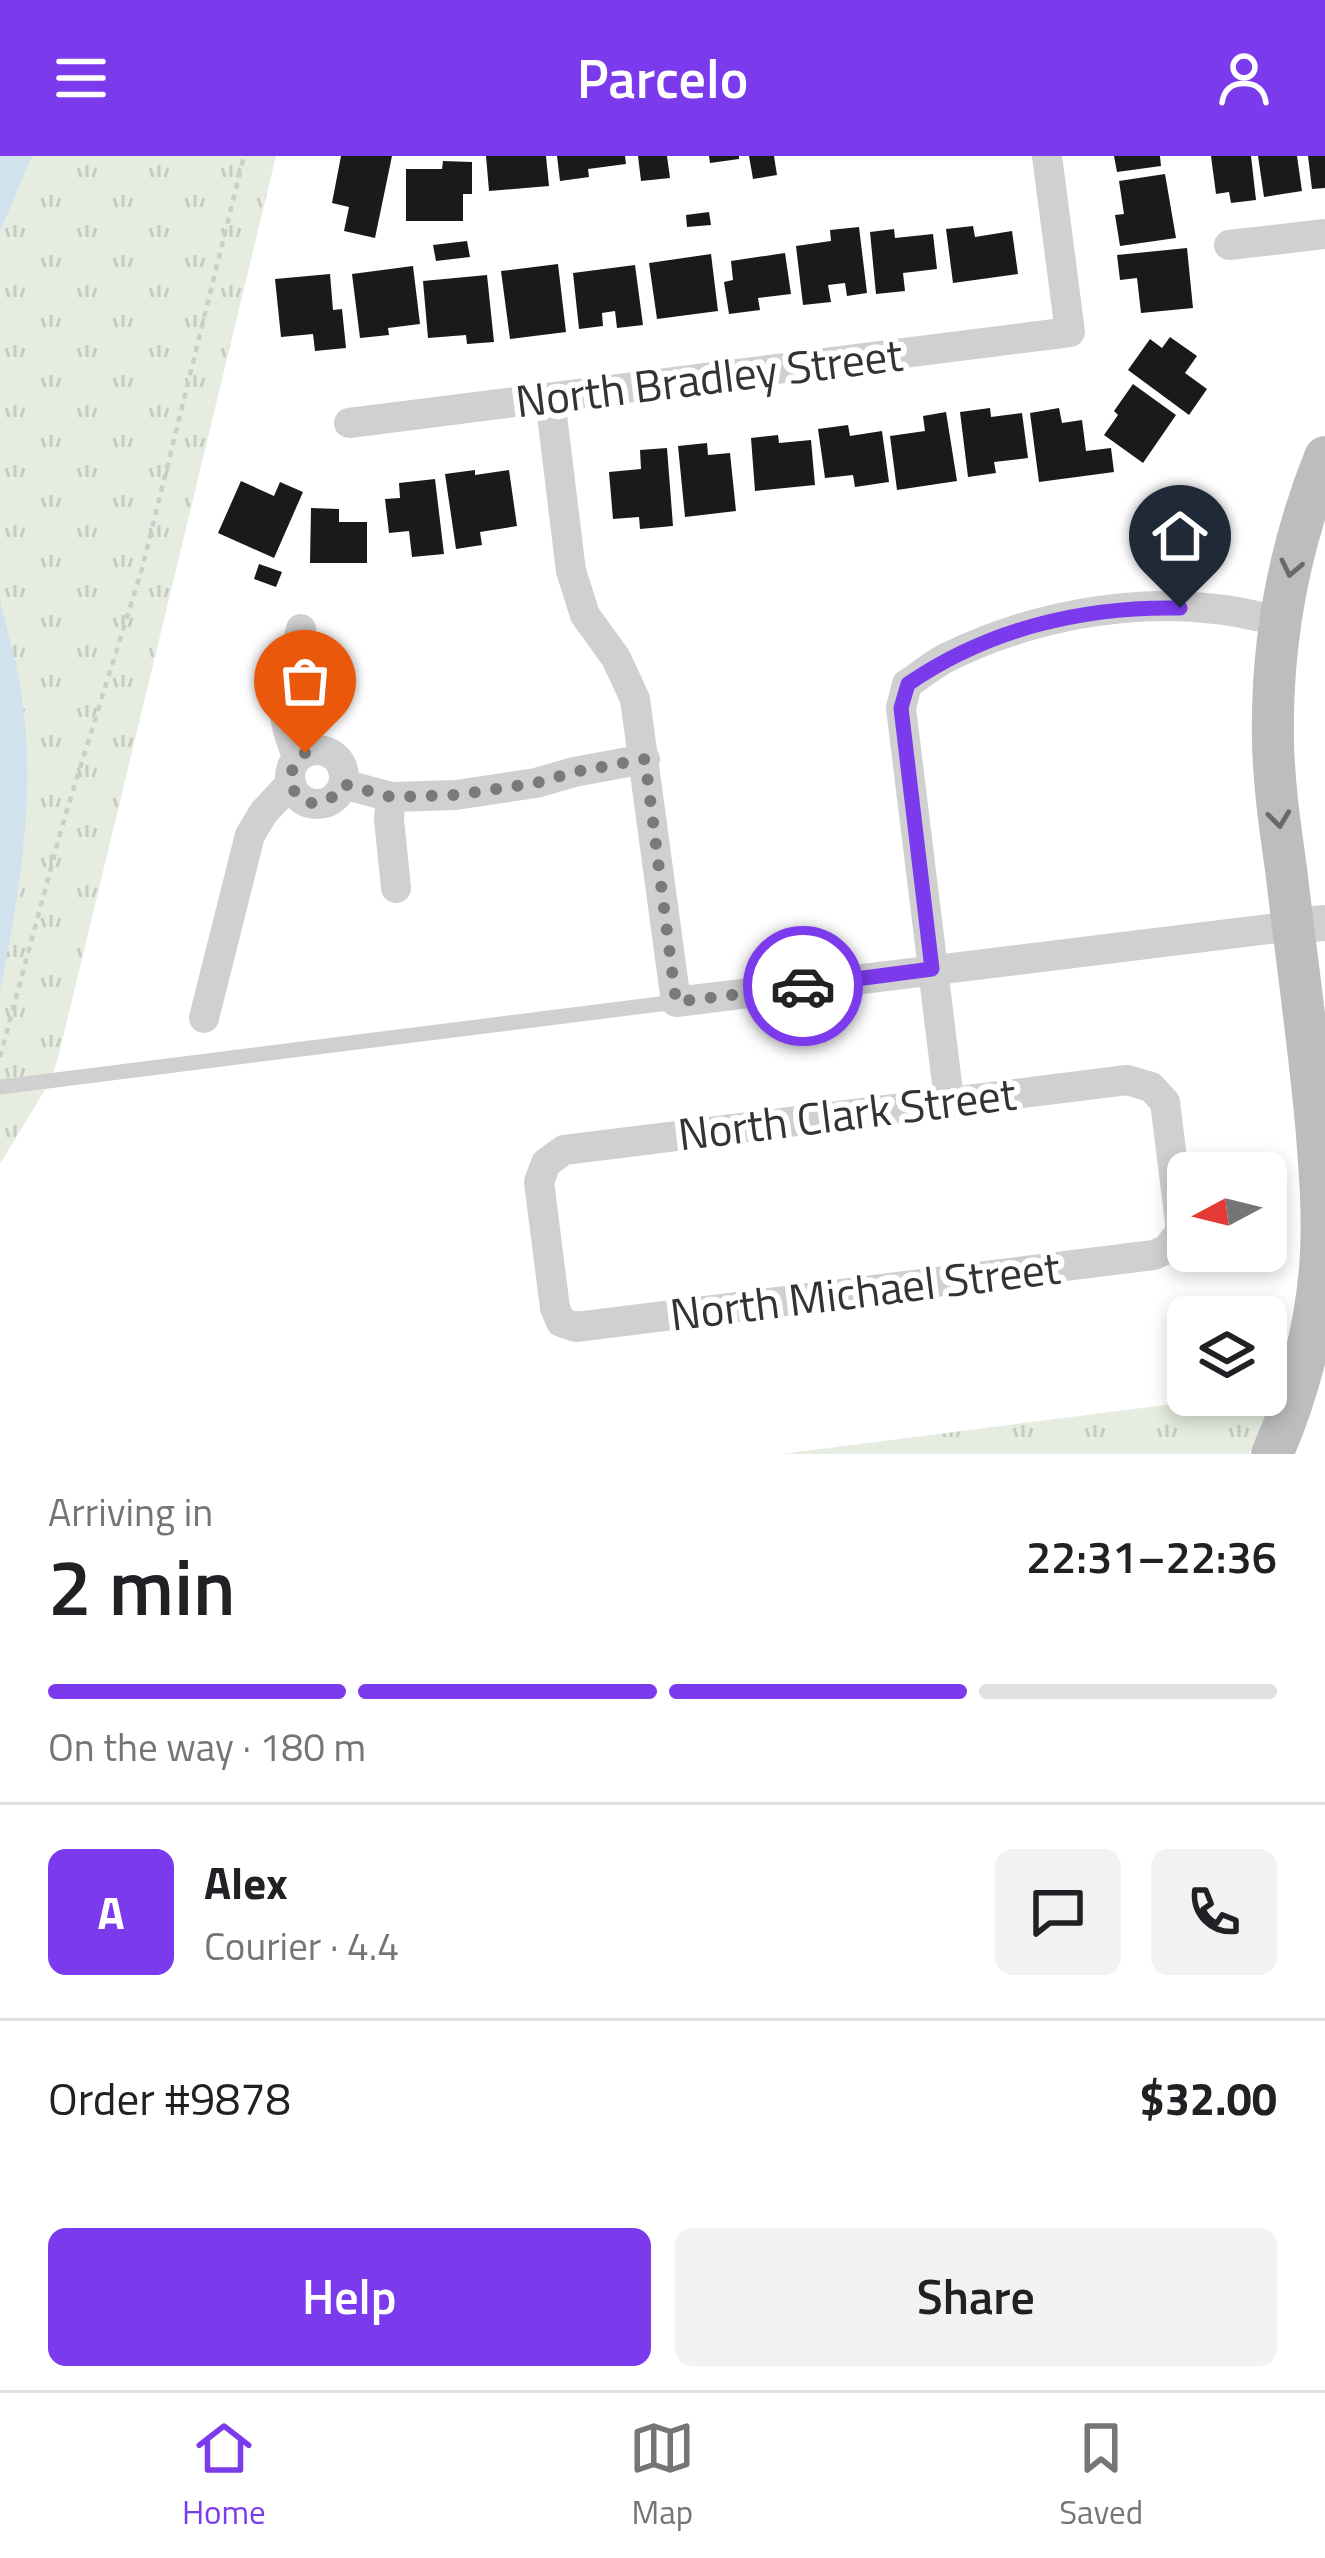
<!DOCTYPE html>
<html lang="en">
<head>
<meta charset="utf-8">
<style>
	:root { --surface:#fff; --page:#f2f2f2; --text:#202124; --muted:#757577; --line:#e0e0e0; --accent:#7c3aed }
	body { margin:0; font-family:"Titillium Web",sans-serif; background:var(--page); color:var(--text); height:100vh; display:flex; flex-direction:column; font-size:45px; white-space:nowrap }
	* { box-sizing:border-box; margin:0 }
	p { font-size:39px; color:var(--muted) }
	.icon { flex:none; width:66px; height:66px; fill:none; stroke:currentColor; stroke-width:2; stroke-linecap:round; stroke-linejoin:round }
	.map { position:relative; height:1298px; overflow:hidden }
	.side { display:flex; flex-direction:column; background:var(--surface); flex:1 }
	.side>* { flex:none }
	.needle { width:78px; rotate:263deg }
	.fabs { position:absolute; left:1167px; top:996px; display:grid; gap:24px }
	.fabs a { display:grid; place-items:center; width:120px; height:120px; border-radius:18px; background:var(--surface); box-shadow:0 6px 18px #0003; font-size:60px }
	.pin { position:absolute; display:grid; place-items:center; width:102px; height:102px; color:#fff; margin:-123px -51px; border-radius:50% 50% 50% 0; rotate:-45deg; box-shadow:0 0 12px #0007 }
	.pin .icon { rotate:45deg }
	.courier { position:absolute; display:grid; place-items:center; width:120px; height:120px; margin:-60px; border:9px solid #7c3aed; border-radius:50%; background:#fff; color:#222; box-shadow:0 3px 15px #0007 }
	.head em { font-style:normal; font-weight:600 }
	.head div { display:flex; flex-direction:column-reverse }
	.head { display:flex; align-items:center; justify-content:space-between; height:204px; padding:0 48px }
	h1 { font-size:78px; font-weight:600; line-height:90px }
	.bar { display:grid; grid-template-columns:repeat(4,1fr); gap:18px 12px; align-content:center; height:144px; padding:0 48px }
	.bar i { height:15px; border-radius:9px; background:var(--line) }
	.bar .active { background:var(--accent) }
	.bar p { grid-column:span 4 }
	.line { display:flex; align-items:center; gap:30px; padding:0 48px; border-top:3px solid var(--line) }
	.line div { flex:1 }
	.round { display:grid; place-items:center; flex:none; width:126px; height:126px; border-radius:18px; background:var(--page) }
	.action { display:flex; gap:24px; margin-top:auto; padding:24px 48px }
	.action a { flex:1; height:138px; border-radius:18px; background:var(--accent); color:#fff; font-size:48px; font-weight:600; line-height:138px; text-align:center }
	.action a+a { background:var(--page); color:var(--text) }
	header { display:flex; justify-content:space-between; align-items:center; height:156px; padding:0 48px; background:var(--accent); color:#fff; font-size:54px; font-weight:600 }
	.tab-bar { display:flex; justify-content:space-around; align-items:center; height:168px; border-top:3px solid var(--line); background:var(--surface); font-size:33px; color:var(--muted) }
	.tab-bar a { display:grid; justify-items:center; gap:6px }
	.tab-bar .active { color:var(--accent) }
	.map>svg:first-child { display:block }
	.grass { fill:url(#grass-tufts) }
	.water { fill:#cfe2ee }
	.building { fill:#1a1a1a }
	.lines { fill:none; stroke-linecap:round; stroke-linejoin:round }
	.path { stroke:#cdcdcd; stroke-width:4.5; stroke-dasharray:6 6; stroke-linecap:butt }
	.service { stroke:#d0d0d0; stroke-width:15 }
	.minor { stroke:#d0d0d0; stroke-width:30 }
	.tertiary { stroke:#d0d0d0; stroke-width:36 }
	.secondary { stroke:#bdbdbd; stroke-width:42 }
	.oneway { stroke:#6a6a6a }
	.done { stroke:#7a7a7a; stroke-width:12; stroke-dasharray:0 21.6 }
	.route { stroke:#7c3aed; stroke-width:15 }
	.labels { text-anchor:middle; stroke-width:12; stroke-linejoin:round; paint-order:stroke }
	.street-label { font-size:45px; fill:#333; stroke:#fff }
</style>
</head>
<body>
<header><svg class="icon" aria-label="menu" viewBox="0 0 24 24"><path d="M4 6h16M4 12h16M4 18h16"/></svg>Parcelo<svg class="icon" aria-label="person" viewBox="0 0 24 24"><circle cx="12" cy="8" r="4"/><path d="M4 21q1-7 8-7t8 7"/></svg></header>
<div class="map">
<svg width="1325" height="1298" viewBox="0 0 1325 1298">
	<defs>
		<pattern id="grass-tufts" width="24" height="20" patternUnits="userSpaceOnUse" patternTransform="scale(3)"><rect width="24" height="20" fill="#e6ecdf"/><path d="M3 7l-1-3M5 7V3M7 7l1-3M15 17l-1-3M17 17v-4M19 17l1-3" fill="none" stroke="#c6cbc0"/></pattern>
	</defs>
	<rect width="100%" height="100%" fill="#fff"/>
	<path class="grass" d="M0 0H276L58 902 51 924 0 1008Z
		M1266 1237 1275 1238 1249 1298H782L1244 1239H1266Z"/>
	<path class="water" d="M0 0H32L0 75Z
		M0 443C7 476 18 509 22 542 36 641 19 739 0 836Z"/>
	<path class="building" d="M341 0H392L375 82 344 75 349 51 332 47Z
		M486 0H546L549 30 489 35Z
		M557 0H625L626 8 588 13 589 21 560 25Z
		M638 0H667L670 22 641 25Z
		M709 0H739V3L710 7Z
		M749 0H774L777 19 753 23Z
		M1114 0H1160L1161 10 1117 16Z
		M1211 0H1251L1256 44 1231 47 1229 36 1216 38Z
		M1258 0H1297L1302 35 1264 41Z
		M1308 0H1325V32L1312 33Z
		M443 5 472 6V38H463V65H406V13H442Z
		M1165 18 1176 82 1120 90 1115 59 1124 58 1119 25Z
		M709 56 711 69 687 71 686 59Z
		M973 70 975 81 1012 75 1018 118 953 127 946 73Z
		M859 71 867 137 847 140 845 127 828 129 831 146 803 149 796 90 831 85 830 74Z
		M894 73 895 82 933 78 937 113 903 117 905 135 876 138 870 76Z
		M467 85 470 101 436 105 433 89Z
		M1187 92 1193 152 1141 157 1137 122 1120 124 1117 99Z
		M785 97 791 138 758 142 760 154 729 158 724 126 733 124 731 105Z
		M711 98 718 155 657 163 649 107Z
		M558 108 566 176 510 183 501 115Z
		M635 109 643 169 617 172 615 155 602 157 603 170 579 173 573 117Z
		M413 110 420 168 388 172 389 179 360 182 352 118Z
		M330 118 333 154 342 153 346 192 315 195 313 178 281 181 275 123Z
		M487 119 494 186 467 188 466 179 428 182 423 125Z
		M1170 181 1197 200 1185 217 1207 233 1189 259 1128 214 1150 183 1162 192Z
		M1133 228 1176 259 1143 307 1104 279 1118 259 1114 255Z
		M990 252 991 261 1022 257 1028 302 994 306 996 317 968 321 960 256Z
		M1059 252 1062 267 1082 264 1086 295 1111 292 1114 316 1039 326 1030 257Z
		M946 256 957 325 897 334 890 280 925 275 923 260Z
		M848 269 850 280 882 275 889 326 855 331 853 319 825 322 818 273Z
		M778 279 779 287 811 284 815 329 755 335 751 282Z
		M707 287 708 299 730 297 736 355 685 361 678 290Z
		M667 292 673 370 640 373 639 361 613 363 609 316 641 313 640 294Z
		M475 314V319L509 314 517 370 480 376 482 389 456 393 445 318Z
		M435 323 444 398 412 401 409 375 389 377 385 343 400 342 399 327Z
		M241 325 274 340 280 326 303 336 274 402 218 377Z
		M311 352 339 353V366H367V407H310Z
		M259 408 282 416 276 431 254 423Z"/>
	<g class="lines">
		<path class="path" d="M0 901 65 660 142 413 244 0"/>
		<path class="service" d="M0 931 676 846"/>
		<path class="minor" d="M1229 89 1325 78
			M550 243 571 415 585 459 616 502 635 543 676 846 1293 770
			M349 267 1070 176 1047 0
			M290 621a27 27 0 1 1 54 0a27 27 0 1 1-54 0Z
			M298 602C273 546 287 528 301 473
			M343 628 391 641 456 639 536 627 574 616 645 603
			M391 641 389 663 396 732
			M204 862 250 679 264 656 291 627
			M1127 924 1151 931 1165 946 1181 1075 1167 1093 1154 1099 576 1171 561 1166 555 1152 539 1026 546 1007 564 994Z
			M949 944 901 552 907 528C920 520 932 509 946 502 1026 462 1127 442 1216 453 1238 455 1259 461 1280 465"/>
		<path class="tertiary" d="M1293 770 1325 767"/>
		<path class="secondary" d="M1272 1298C1297 1242 1315 1174 1320 1113 1324 1064 1320 1015 1316 967 1308 882 1296 798 1286 713 1280 671 1274 629 1273 586 1271 489 1289 391 1325 301"/>
	</g>
	<defs><path id="oneway-chevron" d="M-2-3.5L2.5 0L-2 3.5" fill="none" stroke-width="1.6" stroke-linecap="round" stroke-linejoin="round" transform="scale(3)"/></defs>
	<g class="oneway">
		<use href="#oneway-chevron" transform="translate(1291 412) rotate(102)"/>
		<use href="#oneway-chevron" transform="translate(1279 663) rotate(83)"/>
	</g>
	<g class="lines">
		<path class="done" d="M305 597C266 629 317 673 343 628L391 641 456 639 536 627 574 616 645 603 676 846 803 830"/>
		<path class="route" d="M803 830 932 813 901 552 908 528C988 473 1083 450 1180 452"/>
	</g>
	<g class="labels">
		<g class="street-label">
			<text transform="translate(709 222) rotate(-7)" y="16">North Bradley Street</text>
			<text transform="translate(847 958) rotate(-7)" y="16">North Clark Street</text>
			<text transform="translate(865 1135) rotate(-7)" y="16">North Michael Street</text>
		</g>
	</g>
</svg>
<div class="fabs">
<a><svg class="needle" viewBox="-14 -14 28 28"><path d="M0-13l5 13h-10z" fill="#e53935"/><path d="M0 13l5-13h-10z" fill="#757577"/></svg></a>
<a><svg class="icon" aria-label="layers" viewBox="0 0 24 24"><path d="M12 4l9 5-9 5-9-5zM3 14l9 5 9-5"/></svg></a>
</div>
<div class="pin" style="left:305px;top:597px;background:#ea580c"><svg class="icon" aria-label="bag" viewBox="0 0 24 24"><path d="M5 8h14l-1 12H6zM9 8a3 3 0 0 1 6 0"/></svg></div>
<div class="pin" style="left:1180px;top:452px;background:#1f2937"><svg class="icon" aria-label="home" viewBox="0 0 24 24"><path d="M3 11l9-7 9 7M6 9v11h12V9"/></svg></div>
<div class="courier" style="left:803px;top:830px"><svg class="icon" aria-label="car" viewBox="0 0 24 24"><path d="M5 17H2v-5l4-1 3-4h7l3 4 3 1v5h-3M9 17h6M6 11h13"/><circle cx="7" cy="17" r="2"/><circle cx="17" cy="17" r="2"/></svg></div>
</div>
<section class="side">
<div class="head"><div><h1>2 min</h1><p>Arriving in</p></div><em>22:31–22:36</em></div>
<div class="bar"><i class="active"></i><i class="active"></i><i class="active"></i><i></i><p>On the way · 180 m</p></div>
<div class="line" style="height:216px"><b class="round" style="background:var(--accent);color:#fff">A</b><div><b>Alex</b><p>Courier · 4.4</p></div><a class="round"><svg class="icon" aria-label="chat" viewBox="0 0 24 24"><path d="M4 5h16v11H9l-5 4z"/></svg></a><a class="round"><svg class="icon" aria-label="phone" viewBox="0 0 24 24"><path d="M5 4h4l2 5-3 2q2 4 5 5l2-3 5 2v4C11 20 4 13 5 4z"/></svg></a></div>
<div class="line" style="height:156px"><div>Order #9878</div><b>$32.00</b></div>
<div class="action"><a>Help</a><a>Share</a></div>
</section>
<nav class="tab-bar">
<a class="active"><svg class="icon" aria-label="home" viewBox="0 0 24 24"><path d="M3 11l9-7 9 7M6 9v11h12V9"/></svg>Home</a>
<a><svg class="icon" aria-label="map" viewBox="0 0 24 24"><path d="M3 6l6-2 6 2 6-2v14l-6 2-6-2-6 2zM9 4v14M15 6v14"/></svg>Map</a>
<a><svg class="icon" aria-label="saved" viewBox="0 0 24 24"><path d="M7 4h10v16l-5-4-5 4z"/></svg>Saved</a>
</nav>
</body>
</html>
